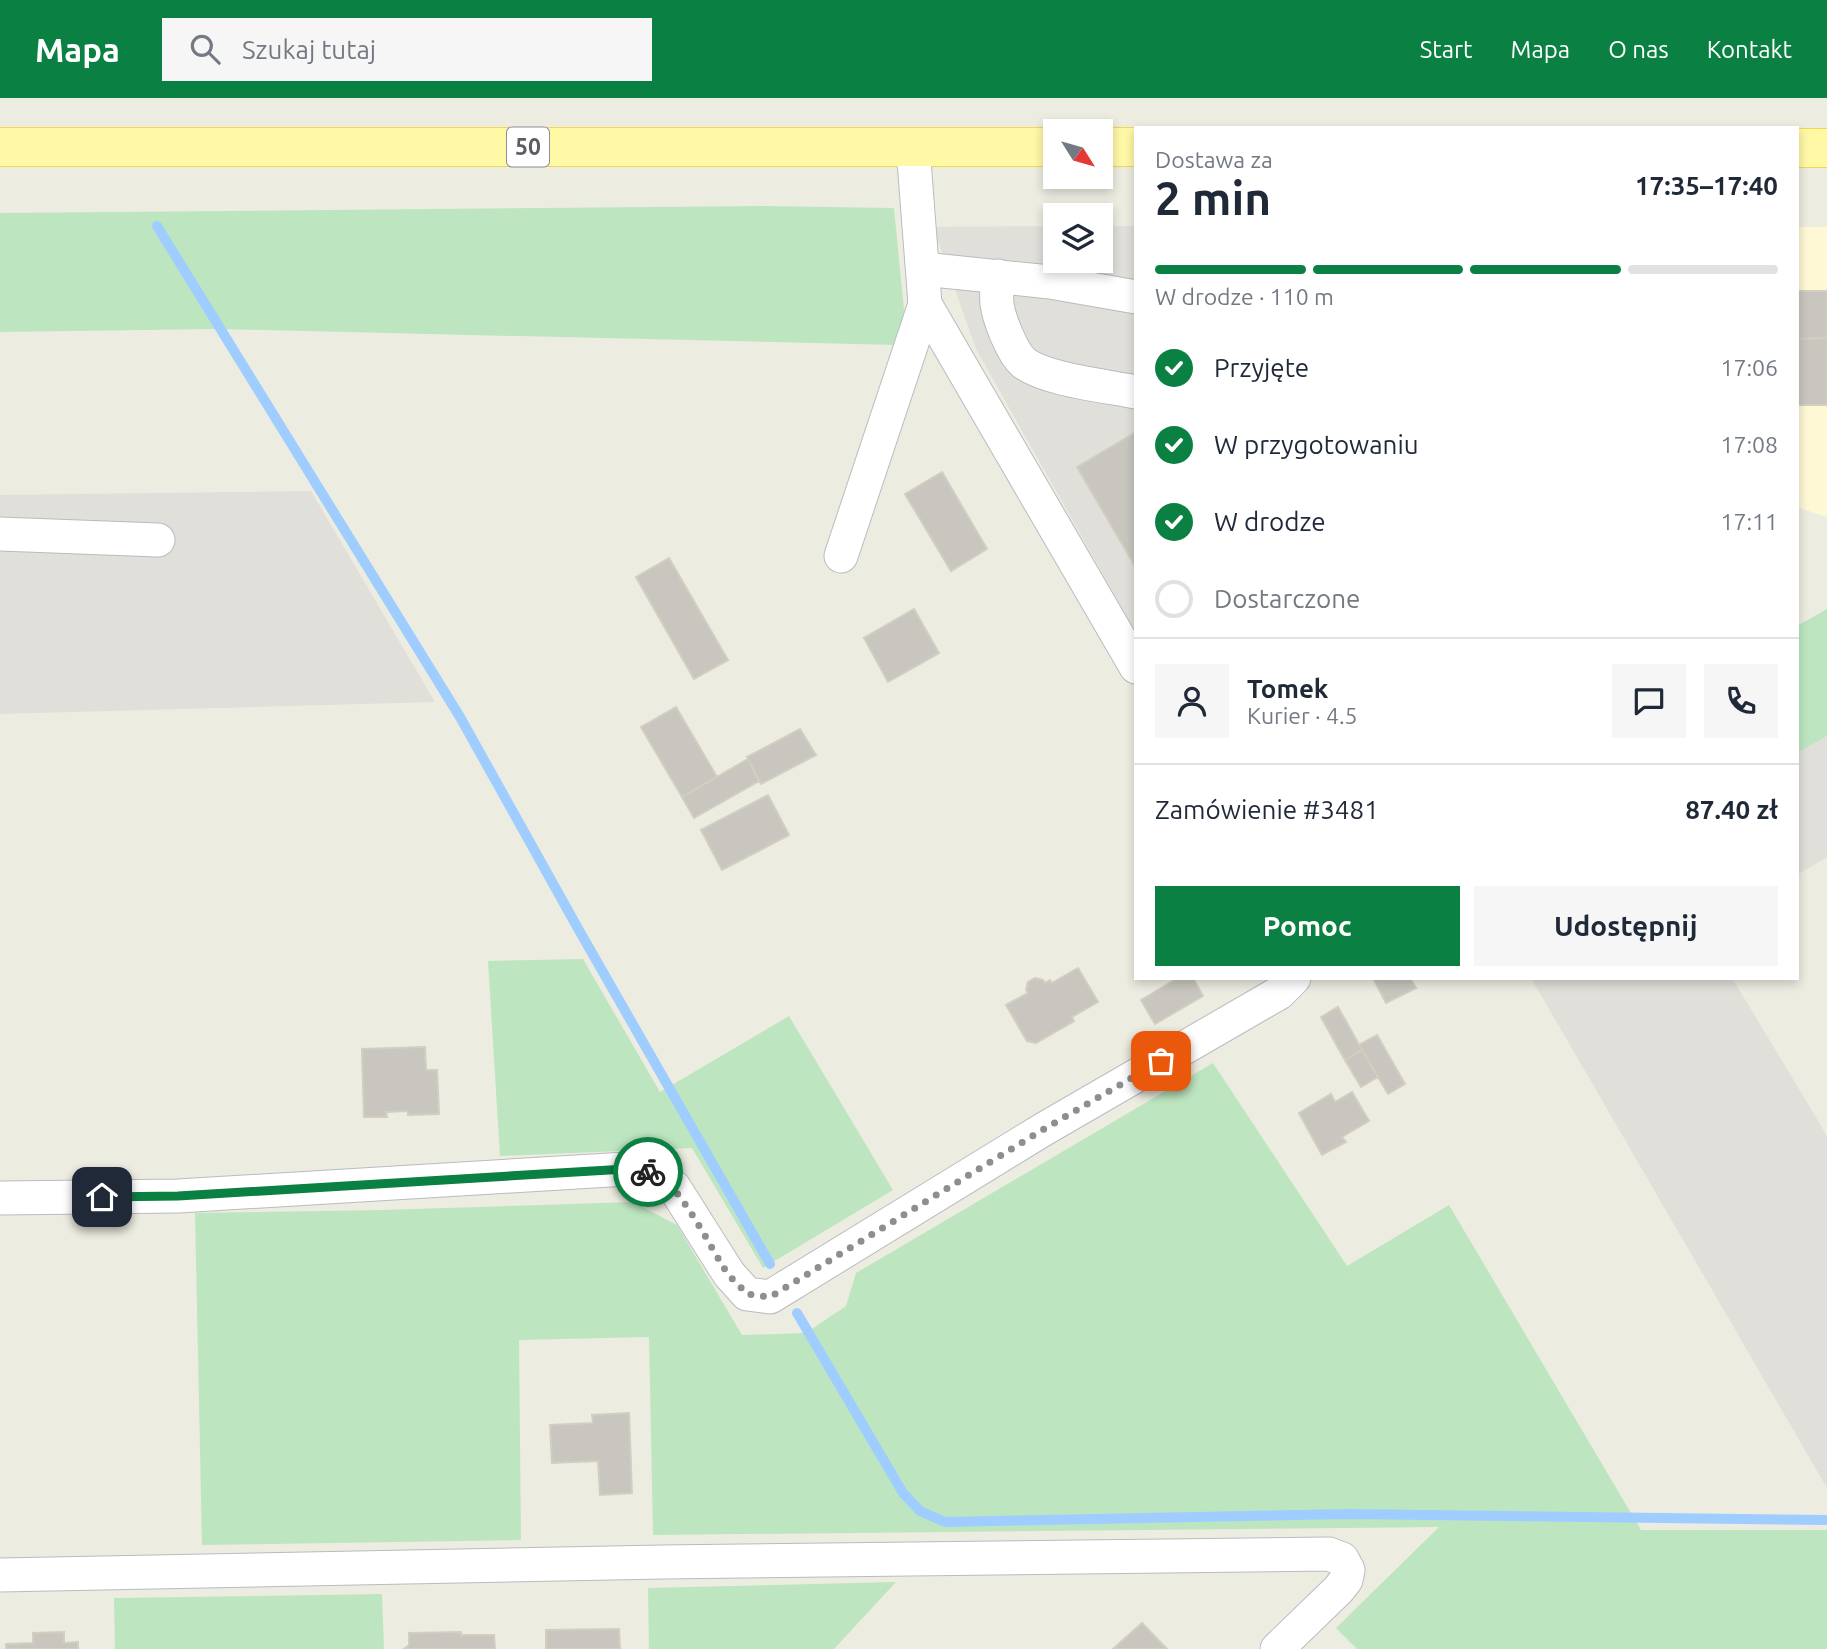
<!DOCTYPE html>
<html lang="pl">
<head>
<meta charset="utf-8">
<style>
	:root { --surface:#fff; --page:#f6f6f7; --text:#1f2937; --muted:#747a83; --line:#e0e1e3; --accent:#0b8043 }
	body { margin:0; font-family:Ubuntu,sans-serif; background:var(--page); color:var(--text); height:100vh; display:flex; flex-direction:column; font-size:26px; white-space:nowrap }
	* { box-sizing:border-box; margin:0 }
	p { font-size:23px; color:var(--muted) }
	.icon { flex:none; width:38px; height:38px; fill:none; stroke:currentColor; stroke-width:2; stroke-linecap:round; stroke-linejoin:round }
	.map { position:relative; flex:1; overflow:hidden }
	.side { position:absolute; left:1134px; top:28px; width:665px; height:854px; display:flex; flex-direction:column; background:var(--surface); border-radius:0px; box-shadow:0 4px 10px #0003 }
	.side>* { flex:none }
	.needle { width:46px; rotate:127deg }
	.fabs { position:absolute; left:1043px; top:21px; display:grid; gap:14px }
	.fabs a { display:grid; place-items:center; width:70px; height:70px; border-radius:0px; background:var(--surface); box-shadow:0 4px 10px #0003; font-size:35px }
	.pin { position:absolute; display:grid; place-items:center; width:60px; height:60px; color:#fff; margin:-30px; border-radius:14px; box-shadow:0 4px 10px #0006 }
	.courier { position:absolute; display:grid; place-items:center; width:70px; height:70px; margin:-35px; border:5px solid #0b8043; border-radius:50%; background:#fff; color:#222; box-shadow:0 2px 9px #0007 }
	.overview em { font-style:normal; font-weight:700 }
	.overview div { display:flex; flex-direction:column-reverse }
	.overview { display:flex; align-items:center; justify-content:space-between; height:119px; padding:0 21px }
	h1 { font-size:46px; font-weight:700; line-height:52px }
	.bar { display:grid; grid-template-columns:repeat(4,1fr); gap:10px 7px; align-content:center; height:84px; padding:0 21px }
	.bar i { height:9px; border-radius:5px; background:var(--line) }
	.bar .active { background:var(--accent) }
	.bar p { grid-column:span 4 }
	.line { display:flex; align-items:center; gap:18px; padding:0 21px; border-top:2px solid var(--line) }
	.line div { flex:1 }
	.round { display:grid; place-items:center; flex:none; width:74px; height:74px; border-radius:0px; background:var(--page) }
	ol { padding:0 21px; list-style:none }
	li { display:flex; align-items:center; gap:21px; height:77px }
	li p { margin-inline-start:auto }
	li .icon { padding:7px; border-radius:50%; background:var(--accent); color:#fff; stroke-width:4 }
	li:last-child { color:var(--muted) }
	li i { width:38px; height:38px; border:4px solid var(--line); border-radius:50% }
	.action { display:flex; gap:14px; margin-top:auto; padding:14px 21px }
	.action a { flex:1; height:80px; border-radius:0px; background:var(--accent); color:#fff; font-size:28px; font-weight:700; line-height:80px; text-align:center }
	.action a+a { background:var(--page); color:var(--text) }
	header { display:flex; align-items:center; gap:42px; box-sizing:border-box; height:98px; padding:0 35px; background:var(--accent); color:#fff }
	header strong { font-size:33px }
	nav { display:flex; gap:38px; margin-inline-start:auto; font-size:24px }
	.search { width:490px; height:63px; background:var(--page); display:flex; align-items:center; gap:18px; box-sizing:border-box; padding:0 24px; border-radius:0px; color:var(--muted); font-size:26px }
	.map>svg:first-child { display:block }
	.commercial { fill:#fff8d5 }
	.industrial { fill:#e1dfd9 }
	.green { fill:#bde6c0 }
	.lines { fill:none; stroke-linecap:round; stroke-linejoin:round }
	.stream { stroke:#a0cdff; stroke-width:10 }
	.building { fill:#c8c6be; stroke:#d2cec0; stroke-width:2 }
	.minor-casing { stroke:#b9bbc1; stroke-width:35 }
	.major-casing { stroke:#f5d553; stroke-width:40 }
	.minor { stroke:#fff; stroke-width:33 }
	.major { stroke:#fff8a5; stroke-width:38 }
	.done { stroke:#8d8f8f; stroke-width:7; stroke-dasharray:0 12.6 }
	.route { stroke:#0b8043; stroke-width:9 }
	.labels { text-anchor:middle; stroke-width:5; stroke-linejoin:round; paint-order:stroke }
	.shield { fill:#fff; stroke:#8c8e92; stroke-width:2 }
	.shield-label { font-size:23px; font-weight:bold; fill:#5a5d63 }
</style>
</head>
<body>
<header>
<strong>Mapa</strong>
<div class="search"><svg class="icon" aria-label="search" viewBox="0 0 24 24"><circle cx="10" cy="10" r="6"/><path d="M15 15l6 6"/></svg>Szukaj tutaj</div>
<nav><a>Start</a><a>Mapa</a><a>O nas</a><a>Kontakt</a></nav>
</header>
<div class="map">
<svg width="1827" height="1551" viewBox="0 0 1827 1551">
	<rect width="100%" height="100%" fill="#edece1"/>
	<path class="commercial" d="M1797 129H1827V419L1797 409Z"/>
	<path class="industrial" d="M1055 128V163H1101V128H1136V535L976 251 933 129Z
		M311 393 435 604 0 616V397Z
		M1827 638V759L1797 777V655Z
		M1531 880H1732L1814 1016 1827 1039V1390Z"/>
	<path class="green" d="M764 108 894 110 904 212 897 247 218 231 0 234V115Z
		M1827 511V638L1797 655V528Z
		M583 861 660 994 789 918 893 1092 763 1170 692 1050 500 1058 488 863Z
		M1213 965 1347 1168 1449 1107 1641 1432H1827V1551H1357L1336 1530 1439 1429 653 1437 649 1239 519 1242 521 1442 202 1447 195 1115 382 1112 633 1104 677 1127 742 1237 806 1235 846 1208 856 1175Z
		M896 1484 834 1551H649L648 1490Z
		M382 1496 384 1551H115L114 1500Z"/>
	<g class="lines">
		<path class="stream" d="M157 128 460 619 580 834 770 1166
			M797 1215 903 1395 920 1413 945 1424 1350 1416 1827 1422"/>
	</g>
	<path class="building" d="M1797 193H1827V240L1797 241Z
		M1827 240V307H1797V241Z
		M1136 334V470L1077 369Z
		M942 374 987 451 951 473 905 396Z
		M669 460 728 562 694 581 636 479Z
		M914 511 939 555 888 584 864 540Z
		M676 609 717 679 682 699 641 629Z
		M800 631 816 657 761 686 747 659Z
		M748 661 759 683 694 720 682 699Z
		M768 697 789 737 722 772 701 732Z
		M1078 870 1098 904 1072 919 1074 923 1036 945 1027 943 1006 907 1028 895 1026 892 1028 884 1035 880 1043 882 1045 885 1050 882 1052 885Z
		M1178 880H1193L1203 898 1155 926 1141 902Z
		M1373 880H1410L1416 890 1386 905Z
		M1338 909 1362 952 1345 962 1321 919Z
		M1377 937 1405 986 1388 996 1359 947Z
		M425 949 426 972H437L439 1016 408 1017V1013L386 1014 387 1019H364L362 951Z
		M1362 952 1378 979 1361 989 1345 962Z
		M1352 994 1369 1023 1342 1039 1346 1044 1322 1057 1299 1015 1331 996 1335 1004Z
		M629 1315 632 1395 600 1397 598 1363 552 1365 550 1327 593 1325 592 1317Z
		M1142 1525 1167 1551H1113Z
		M619 1531 620 1551H546V1532Z
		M64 1534V1545L78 1544V1551H6V1546L33 1545V1535Z
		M461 1534V1537H494L495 1551H404L409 1547V1535Z"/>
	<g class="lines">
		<g class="minor-casing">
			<path id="minor" d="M913 50 925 206 1136 569
				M923 171 1050 184 1136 199
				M998 178C997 187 996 197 997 206 999 221 1012 255 1024 265 1047 282 1107 288 1136 294
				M0 436 158 442
				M841 458 925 206
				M0 1100 178 1098 626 1071 654 1075 674 1089 729 1176 747 1196 770 1199 1044 1031 1279 895 1294 880
				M0 1477 663 1464 1329 1456 1342 1461 1348 1472 1346 1482 1338 1492 1277 1551"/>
		</g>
		<g class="major-casing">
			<path id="major" d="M0 49H1055
				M1101 49H1136
				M1797 50H1827"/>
		</g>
		<use href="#minor" class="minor"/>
		<use href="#major" class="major"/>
	</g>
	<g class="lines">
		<path class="done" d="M648 1074C678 1078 710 1151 728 1176 734 1183 741 1189 747 1196L770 1199 1044 1031 1161 963"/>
		<path class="route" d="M102 1099 178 1098 626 1071 648 1074"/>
	</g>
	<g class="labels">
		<rect class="shield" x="507" y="29.5" width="42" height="39" rx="5"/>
		<g class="shield-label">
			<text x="528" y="57">50</text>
		</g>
	</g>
</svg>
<div class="fabs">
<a><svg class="needle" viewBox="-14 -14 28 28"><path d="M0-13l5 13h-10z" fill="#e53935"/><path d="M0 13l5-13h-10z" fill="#747a83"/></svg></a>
<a><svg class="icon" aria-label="layers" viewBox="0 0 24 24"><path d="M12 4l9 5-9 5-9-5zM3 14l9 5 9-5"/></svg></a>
</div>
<div class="pin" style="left:1161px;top:963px;background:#ea580c"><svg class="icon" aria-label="bag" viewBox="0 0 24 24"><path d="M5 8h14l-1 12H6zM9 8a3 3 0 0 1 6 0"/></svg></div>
<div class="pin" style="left:102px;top:1099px;background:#1f2937"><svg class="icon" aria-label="home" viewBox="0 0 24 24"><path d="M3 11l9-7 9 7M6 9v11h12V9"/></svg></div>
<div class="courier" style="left:648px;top:1074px"><svg class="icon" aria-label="bike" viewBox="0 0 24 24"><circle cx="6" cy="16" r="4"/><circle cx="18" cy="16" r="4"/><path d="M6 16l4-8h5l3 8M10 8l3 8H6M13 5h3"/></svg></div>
<section class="side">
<div class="overview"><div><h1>2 min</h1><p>Dostawa za</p></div><em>17:35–17:40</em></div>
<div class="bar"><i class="active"></i><i class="active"></i><i class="active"></i><i></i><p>W drodze · 110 m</p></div>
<ol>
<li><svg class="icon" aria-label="check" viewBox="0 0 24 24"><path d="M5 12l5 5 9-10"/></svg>Przyjęte<p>17:06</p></li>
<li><svg class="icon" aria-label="check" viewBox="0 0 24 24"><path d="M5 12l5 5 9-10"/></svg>W przygotowaniu<p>17:08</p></li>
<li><svg class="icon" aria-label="check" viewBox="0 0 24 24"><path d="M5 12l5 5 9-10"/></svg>W drodze<p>17:11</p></li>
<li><i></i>Dostarczone</li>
</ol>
<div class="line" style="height:126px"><a class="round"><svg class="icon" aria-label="person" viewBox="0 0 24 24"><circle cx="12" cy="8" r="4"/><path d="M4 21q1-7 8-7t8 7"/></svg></a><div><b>Tomek</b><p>Kurier · 4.5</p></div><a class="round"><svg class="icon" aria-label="chat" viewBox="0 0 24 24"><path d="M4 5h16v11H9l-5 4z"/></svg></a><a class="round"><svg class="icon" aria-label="phone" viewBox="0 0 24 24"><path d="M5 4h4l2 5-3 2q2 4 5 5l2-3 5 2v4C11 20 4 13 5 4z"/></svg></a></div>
<div class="line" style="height:91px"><div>Zamówienie #3481</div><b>87.40 zł</b></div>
<div class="action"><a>Pomoc</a><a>Udostępnij</a></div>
</section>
</div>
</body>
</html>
